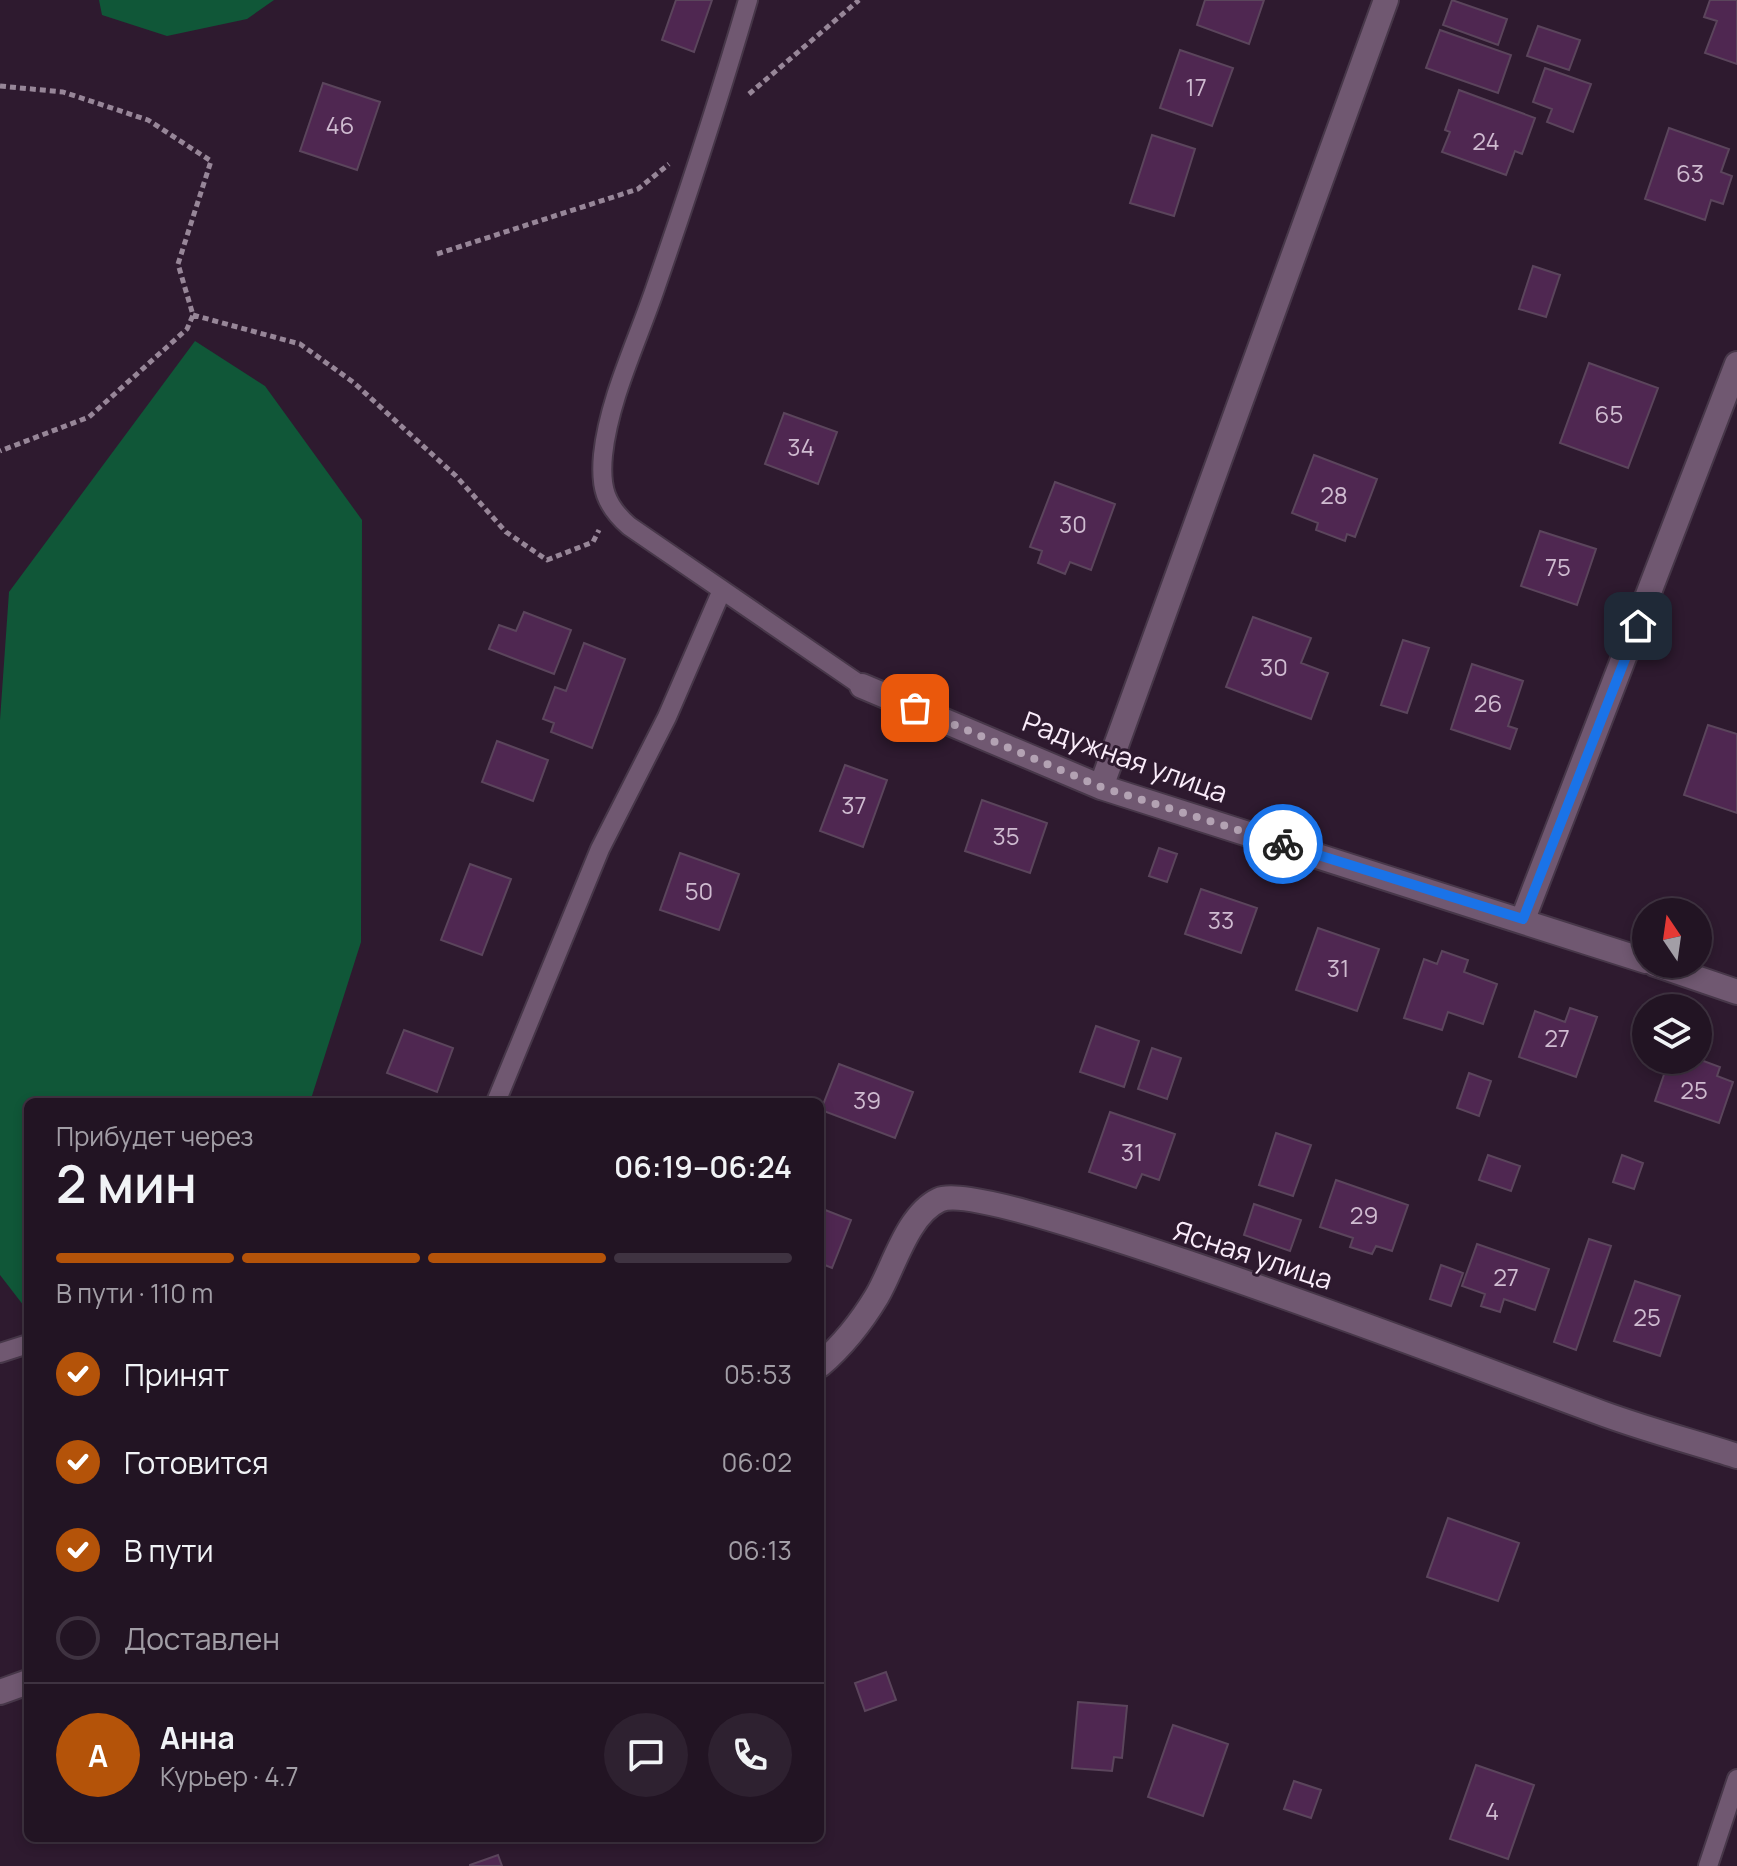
<!DOCTYPE html>
<html lang="ru">
<head>
<meta charset="utf-8">
<style>
	:root { --surface:#221423; --page:#2e2130; --text:#f1f3f6; --muted:#a29ea6; --line:#3f3341; --accent:#b45309 }
	body { margin:0; font-family:Manrope,sans-serif; background:var(--page); color:var(--text); height:100vh; display:flex; flex-direction:column; font-size:30px; white-space:nowrap }
	* { box-sizing:border-box; margin:0 }
	p { font-size:26px; color:var(--muted) }
	.icon { flex:none; width:44px; height:44px; fill:none; stroke:currentColor; stroke-width:2; stroke-linecap:round; stroke-linejoin:round }
	.map { position:relative; flex:1; overflow:hidden }
	.side { position:absolute; left:24px; top:1098px; width:800px; height:744px; display:flex; flex-direction:column; background:var(--surface); border-radius:12px; box-shadow:0 4px 12px #0003,0 0 0 2px var(--line) }
	.side>* { flex:none }
	.needle { width:52px; rotate:347deg }
	.controls { position:absolute; left:1632px; top:898px; display:grid; gap:16px }
	.controls a { display:grid; place-items:center; width:80px; height:80px; border-radius:50%; background:var(--surface); box-shadow:0 4px 12px #0003,0 0 0 2px var(--line); font-size:40px }
	.pin { position:absolute; display:grid; place-items:center; width:68px; height:68px; color:#fff; margin:-34px; border-radius:16px; box-shadow:0 4px 12px #0006 }
	.courier { position:absolute; display:grid; place-items:center; width:80px; height:80px; margin:-40px; border:6px solid #1a73e8; border-radius:50%; background:#fff; color:#222; box-shadow:0 2px 10px #0007 }
	.headline em { font-style:normal; font-weight:600 }
	.headline div { display:flex; flex-direction:column-reverse }
	.headline { display:flex; align-items:center; justify-content:space-between; height:136px; padding:0 32px }
	h1 { font-size:52px; font-weight:600; line-height:60px }
	.bar { display:grid; grid-template-columns:repeat(4,1fr); gap:12px 8px; align-content:center; height:96px; padding:0 32px }
	.bar i { height:10px; border-radius:6px; background:var(--line) }
	.bar .active { background:var(--accent) }
	.bar p { grid-column:span 4 }
	.line { display:flex; align-items:center; gap:20px; padding:0 32px; border-top:2px solid var(--line) }
	.line div { flex:1 }
	.round { display:grid; place-items:center; flex:none; width:84px; height:84px; border-radius:42px; background:var(--page) }
	ol { padding:0 32px; list-style:none }
	li { display:flex; align-items:center; gap:24px; height:88px }
	li p { margin-inline-start:auto }
	li .icon { padding:8px; border-radius:50%; background:var(--accent); color:#fff; stroke-width:4 }
	li:last-child { color:var(--muted) }
	li i { width:44px; height:44px; border:4px solid var(--line); border-radius:50% }
	.map>svg:first-child { display:block }
	.forest { fill:#105738 }
	.building { fill:#4f2751; stroke:#5b455c; stroke-width:2 }
	.lines { fill:none; stroke-linecap:round; stroke-linejoin:round }
	.service-casing { stroke:#473749; stroke-width:22 }
	.minor-casing { stroke:#473749; stroke-width:28 }
	.path { stroke:#978698; stroke-width:5; stroke-dasharray:6 4; stroke-linecap:butt }
	.service { stroke:#705871; stroke-width:18 }
	.minor { stroke:#705871; stroke-width:24 }
	.done { stroke:#b3a2b3; stroke-width:8; stroke-dasharray:0 14.4 }
	.route { stroke:#1a73e8; stroke-width:10 }
	.labels { text-anchor:middle; stroke-width:6; stroke-linejoin:round; paint-order:stroke }
	.number-label { font-size:24px; fill:#cfbbd0 }
	.street-label { font-size:28px; fill:#faecfa; stroke:#2e1a2f }
</style>
</head>
<body>
<div class="map">
<svg width="1737" height="1866" viewBox="0 0 1737 1866">
	<rect width="100%" height="100%" fill="#2e1a2f"/>
	<path class="forest" d="M99 0H274L247 19 167 36 102 15Z
		M195 341 265 386 362 520 361 942 310 1102H28L27 1310 0 1275V720L9 592Z"/>
	<path class="building" d="M676 0H712L694 52 662 40Z
		M1205 0H1264L1249 44 1197 25Z
		M1452 0 1507 19 1498 45 1443 25Z
		M1710 0H1737V64L1705 53 1717 21 1704 17Z
		M1538 26 1580 40 1569 70 1527 56Z
		M1440 30 1511 55 1498 93 1426 68Z
		M1180 50 1233 68 1212 126 1160 108Z
		M1545 68 1591 84 1573 132 1547 122 1552 109 1533 102Z
		M323 83 380 102 357 170 300 151Z
		M1459 90 1535 118 1522 154 1515 151 1506 175 1442 152 1450 132 1445 130Z
		M1669 128 1729 149 1721 172 1732 176 1723 204 1711 200 1705 220 1645 199Z
		M1152 135 1195 149 1174 216 1130 203Z
		M1533 266 1560 275 1546 317 1519 309Z
		M1589 363 1658 388 1628 468 1560 443Z
		M784 413 837 432 818 484 765 464Z
		M1314 455 1377 479 1355 537 1347 534 1345 541 1316 530 1318 523 1292 513Z
		M1055 482 1115 504 1091 570 1070 562 1065 574 1038 563 1042 551 1030 547Z
		M1540 531 1596 549 1577 605 1521 586Z
		M524 612 571 630 554 674 489 649 499 625 516 631Z
		M1253 617 1311 638 1301 663 1328 673 1311 719 1226 687Z
		M1403 640 1429 648 1407 713 1381 705Z
		M584 643 625 659 592 748 551 732 554 723 543 719 555 687 566 691Z
		M1472 664 1523 681 1508 726 1517 729 1510 749 1451 729Z
		M1708 725 1737 734V813L1684 795Z
		M497 741 548 760 533 801 482 782Z
		M845 765 887 780 863 847 820 831Z
		M982 800 1047 823 1030 873 965 851Z
		M1159 848 1177 854 1167 882 1149 876Z
		M680 853 739 874 719 930 660 910Z
		M470 864 511 879 482 955 441 940Z
		M1201 889 1257 908 1241 953 1185 934Z
		M1318 928 1379 949 1357 1011 1296 990Z
		M1442 951 1468 960 1464 972 1497 984 1483 1024 1448 1012 1442 1030 1404 1018 1424 959 1437 964Z
		M1570 1008 1597 1017 1576 1077 1519 1057 1535 1011 1565 1022Z
		M1096 1026 1139 1041 1124 1087 1080 1072Z
		M404 1030 453 1048 437 1092 387 1073Z
		M1152 1048 1181 1058 1167 1099 1138 1089Z
		M1698 1059 1720 1067 1717 1076 1733 1082 1719 1123 1655 1101 1669 1060Z
		M839 1064 913 1092 895 1138 821 1110Z
		M1469 1073 1491 1081 1479 1116 1457 1108Z
		M1110 1112 1175 1134 1159 1180 1142 1174 1136 1188 1089 1172Z
		M1276 1133 1311 1145 1293 1196 1259 1185Z
		M1488 1155 1520 1166 1511 1191 1479 1180Z
		M1622 1155 1643 1163 1634 1189 1613 1182Z
		M1336 1180 1408 1205 1392 1251 1376 1246 1372 1254 1350 1247 1353 1238 1320 1227Z
		M1254 1204 1301 1220 1290 1251 1244 1235Z
		M820 1208 851 1220 832 1268 820 1263Z
		M1589 1239 1611 1246 1576 1350 1554 1342Z
		M1477 1244 1549 1269 1535 1310 1504 1299 1500 1312 1481 1306 1485 1294 1462 1286Z
		M1441 1265 1463 1273 1451 1306 1430 1299Z
		M1635 1281 1680 1296 1660 1356 1614 1341Z
		M1448 1518 1519 1543 1498 1601 1427 1577Z
		M886 1672 896 1700 865 1711 855 1683Z
		M1078 1702 1127 1706 1122 1758 1114 1757 1112 1771 1072 1768Z
		M1173 1725 1228 1744 1203 1816 1148 1797Z
		M1476 1765 1534 1785 1508 1859 1450 1839Z
		M1294 1781 1321 1790 1311 1818 1284 1809Z
		M498 1855 502 1866H470V1865Z"/>
	<g class="lines">
		<g class="service-casing">
			<path id="service" d="M748 0C720 96 689 191 656 286 638 340 609 398 603 455 600 487 605 505 629 526L862 686
				M496 1102 600 849 667 717 722 590
				M0 1353 28 1344
				M1708 1866 1737 1779"/>
		</g>
		<g class="minor-casing">
			<path id="minor" d="M862 686 1101 787 1646 961
				M1101 787 1386 0
				M1523 919 1737 364
				M1655 964 1737 992
				M820 1365C842 1346 862 1321 877 1296 894 1267 907 1215 939 1200 988 1177 1520 1384 1604 1414 1648 1430 1693 1442 1737 1456
				M0 1692 28 1682"/>
		</g>
		<path class="path" d="M0 86 63 92 148 120 211 161 178 264 193 315 187 329 89 417 0 451
			M749 94 859 0
			M437 254 638 189 669 164
			M193 315 300 344 353 382 456 476 506 532 547 560 593 542 599 530"/>
		<use href="#service" class="service"/>
		<use href="#minor" class="minor"/>
	</g>
	<g class="lines">
		<path class="done" d="M915 708 1101 787 1283 844"/>
		<path class="route" d="M1283 844 1523 919 1638 626"/>
	</g>
	<g class="labels">
		<g class="number-label">
			<text x="1196" y="96">17</text>
			<text x="340" y="134">46</text>
			<text x="1486" y="150">24</text>
			<text x="1690" y="182">63</text>
			<text x="1609" y="423">65</text>
			<text x="801" y="456">34</text>
			<text x="1334" y="504">28</text>
			<text x="1073" y="533">30</text>
			<text x="1558" y="576">75</text>
			<text x="1274" y="676">30</text>
			<text x="1488" y="712">26</text>
			<text x="854" y="814">37</text>
			<text x="1006" y="845">35</text>
			<text x="699" y="900">50</text>
			<text x="1221" y="929">33</text>
			<text x="1338" y="977">31</text>
			<text x="1557" y="1047">27</text>
			<text x="1694" y="1099">25</text>
			<text x="867" y="1109">39</text>
			<text x="1132" y="1161">31</text>
			<text x="1364" y="1224">29</text>
			<text x="1506" y="1286">27</text>
			<text x="1647" y="1326">25</text>
			<text x="1492" y="1820">4</text>
		</g>
		<g class="street-label">
			<text transform="translate(1125 757) rotate(20)" y="10">Радужная улица</text>
			<text transform="translate(1253 1255) rotate(18)" y="10">Ясная улица</text>
		</g>
	</g>
</svg>
<div class="controls">
<a><svg class="needle" viewBox="-14 -14 28 28"><path d="M0-13l5 13h-10z" fill="#e53935"/><path d="M0 13l5-13h-10z" fill="#a29ea6"/></svg></a>
<a><svg class="icon" aria-label="layers" viewBox="0 0 24 24"><path d="M12 4l9 5-9 5-9-5zM3 14l9 5 9-5"/></svg></a>
</div>
<div class="pin" style="left:915px;top:708px;background:#ea580c"><svg class="icon" aria-label="bag" viewBox="0 0 24 24"><path d="M5 8h14l-1 12H6zM9 8a3 3 0 0 1 6 0"/></svg></div>
<div class="pin" style="left:1638px;top:626px;background:#1f2937"><svg class="icon" aria-label="home" viewBox="0 0 24 24"><path d="M3 11l9-7 9 7M6 9v11h12V9"/></svg></div>
<div class="courier" style="left:1283px;top:844px"><svg class="icon" aria-label="bike" viewBox="0 0 24 24"><circle cx="6" cy="16" r="4"/><circle cx="18" cy="16" r="4"/><path d="M6 16l4-8h5l3 8M10 8l3 8H6M13 5h3"/></svg></div>
<section class="side">
<div class="headline"><div><h1>2 мин</h1><p>Прибудет через</p></div><em>06:19–06:24</em></div>
<div class="bar"><i class="active"></i><i class="active"></i><i class="active"></i><i></i><p>В пути · 110 m</p></div>
<ol>
<li><svg class="icon" aria-label="check" viewBox="0 0 24 24"><path d="M5 12l5 5 9-10"/></svg>Принят<p>05:53</p></li>
<li><svg class="icon" aria-label="check" viewBox="0 0 24 24"><path d="M5 12l5 5 9-10"/></svg>Готовится<p>06:02</p></li>
<li><svg class="icon" aria-label="check" viewBox="0 0 24 24"><path d="M5 12l5 5 9-10"/></svg>В пути<p>06:13</p></li>
<li><i></i>Доставлен</li>
</ol>
<div class="line" style="height:144px"><b class="round" style="background:var(--accent);color:#fff">А</b><div><b>Анна</b><p>Курьер · 4.7</p></div><a class="round"><svg class="icon" aria-label="chat" viewBox="0 0 24 24"><path d="M4 5h16v11H9l-5 4z"/></svg></a><a class="round"><svg class="icon" aria-label="phone" viewBox="0 0 24 24"><path d="M5 4h4l2 5-3 2q2 4 5 5l2-3 5 2v4C11 20 4 13 5 4z"/></svg></a></div>
</section>
</div>
</body>
</html>
